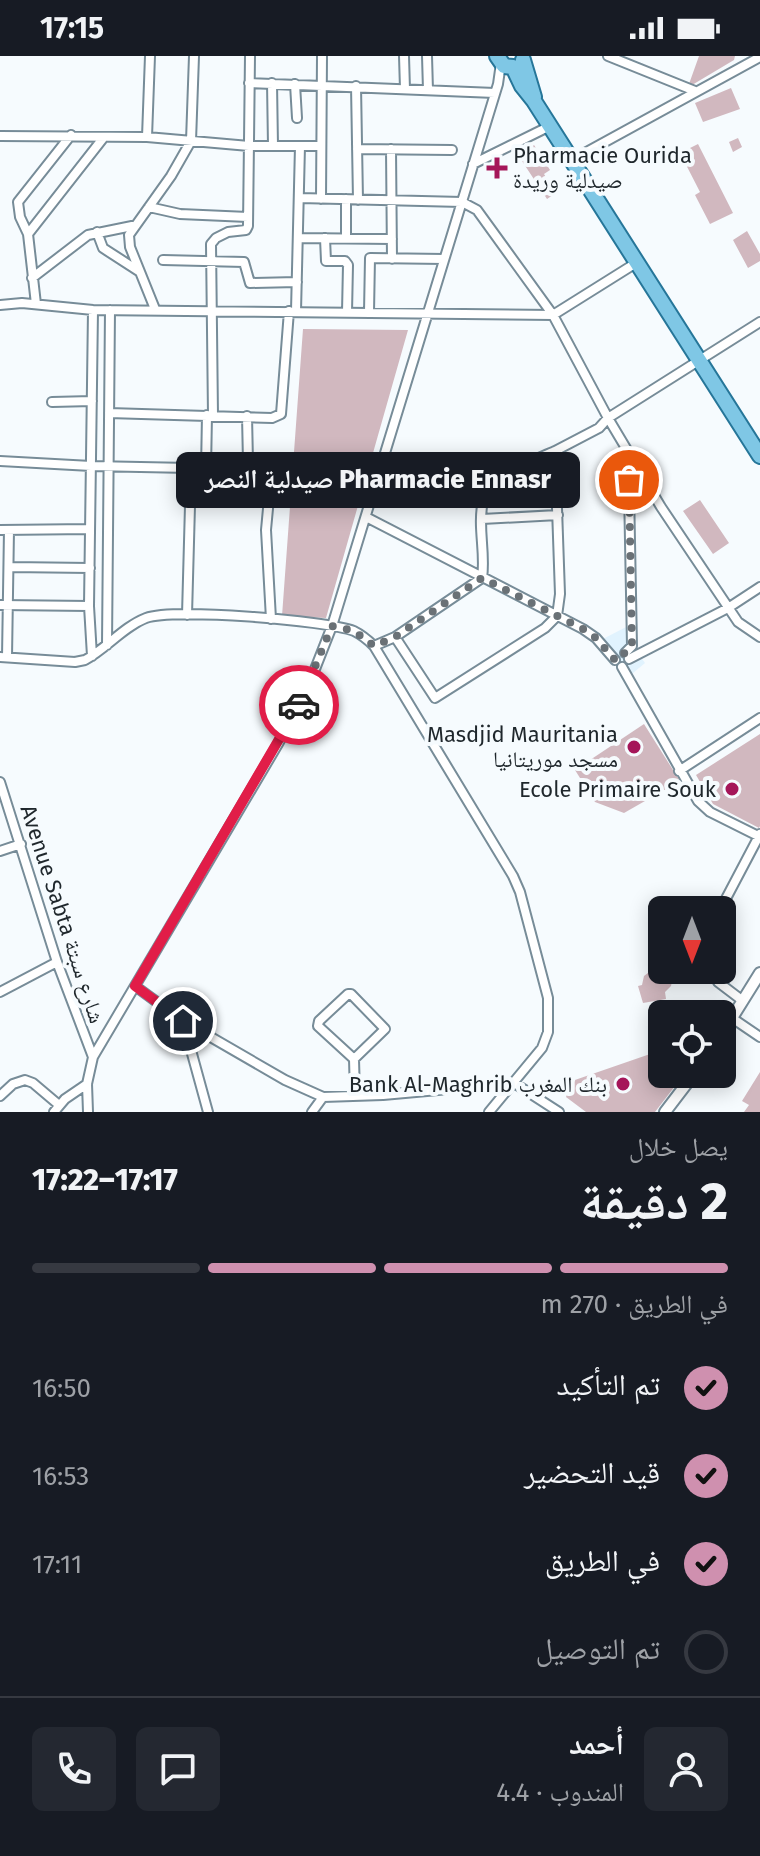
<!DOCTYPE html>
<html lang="ar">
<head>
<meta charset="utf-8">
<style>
	:root { --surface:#171b24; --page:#242831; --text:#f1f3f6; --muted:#9ea1a6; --line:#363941; --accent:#cf90af }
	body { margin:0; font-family:"Fira Sans","Noto Naskh Arabic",sans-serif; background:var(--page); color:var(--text); direction:rtl; height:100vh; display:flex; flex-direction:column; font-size:30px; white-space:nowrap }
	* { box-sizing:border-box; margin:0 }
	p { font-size:26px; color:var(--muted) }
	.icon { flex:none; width:44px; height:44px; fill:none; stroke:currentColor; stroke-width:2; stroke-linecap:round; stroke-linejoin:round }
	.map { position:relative; height:1056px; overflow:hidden; direction:ltr }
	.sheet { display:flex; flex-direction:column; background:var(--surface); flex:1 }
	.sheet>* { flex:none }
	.needle { width:52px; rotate:180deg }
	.buttons { position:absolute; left:648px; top:840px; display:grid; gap:16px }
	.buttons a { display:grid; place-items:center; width:88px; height:88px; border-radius:12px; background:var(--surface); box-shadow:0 4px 20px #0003; font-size:40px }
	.pin { position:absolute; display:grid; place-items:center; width:68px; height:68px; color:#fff; margin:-34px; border:4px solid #fff; border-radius:50%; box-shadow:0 2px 8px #0007 }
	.courier { position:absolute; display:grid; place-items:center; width:80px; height:80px; margin:-40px; border:6px solid #e11d48; border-radius:50%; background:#fff; color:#222; box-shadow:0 2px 10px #0007 }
	.bubble { position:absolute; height:56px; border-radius:12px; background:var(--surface); box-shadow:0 4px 20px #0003; font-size:26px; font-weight:800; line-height:56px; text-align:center; direction:rtl }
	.headline em { font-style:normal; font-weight:800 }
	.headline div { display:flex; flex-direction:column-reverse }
	.headline { display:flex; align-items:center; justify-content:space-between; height:136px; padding:0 32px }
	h1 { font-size:52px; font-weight:800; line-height:60px }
	.bar { display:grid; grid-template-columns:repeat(4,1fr); gap:12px 8px; align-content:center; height:96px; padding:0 32px }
	.bar i { height:10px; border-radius:6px; background:var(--line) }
	.bar .selected { background:var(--accent) }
	.bar p { grid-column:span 4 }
	.line { display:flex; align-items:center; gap:20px; padding:0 32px; border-top:2px solid var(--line) }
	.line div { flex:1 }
	.round { display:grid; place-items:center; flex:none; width:84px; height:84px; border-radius:12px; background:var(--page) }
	ol { padding:0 32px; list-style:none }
	li { display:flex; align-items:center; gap:24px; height:88px }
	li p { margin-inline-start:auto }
	li .icon { padding:8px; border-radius:50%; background:var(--accent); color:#111; stroke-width:4 }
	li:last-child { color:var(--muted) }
	li i { width:44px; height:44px; border:4px solid var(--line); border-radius:50% }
	.status { display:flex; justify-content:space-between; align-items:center; height:56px; padding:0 40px; background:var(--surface); direction:ltr }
	.status svg { height:22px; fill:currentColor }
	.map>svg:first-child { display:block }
	.built { fill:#e1f3fe }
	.building { fill:#d1b8bf }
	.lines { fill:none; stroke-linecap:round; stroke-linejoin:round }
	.minor-casing { stroke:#778c98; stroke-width:12 }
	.tertiary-casing { stroke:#778c98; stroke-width:14 }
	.primary-casing { stroke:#267699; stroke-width:18 }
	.minor { stroke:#fff; stroke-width:8 }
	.tertiary { stroke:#fff; stroke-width:10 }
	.primary { stroke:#7fc7e5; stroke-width:14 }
	.done { stroke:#6a7176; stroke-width:8; stroke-dasharray:0 14.4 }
	.route { stroke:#e11d48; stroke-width:10 }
	.poi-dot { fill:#a51659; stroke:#f6fbfe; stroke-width:3 }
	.labels { text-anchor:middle; stroke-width:8; stroke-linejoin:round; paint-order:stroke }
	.poi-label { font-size:22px; fill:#1f272c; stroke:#f6fbfe; text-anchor:end }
	.street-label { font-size:22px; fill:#1f272c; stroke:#f6fbfe }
</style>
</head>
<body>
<div class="status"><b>17:15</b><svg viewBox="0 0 49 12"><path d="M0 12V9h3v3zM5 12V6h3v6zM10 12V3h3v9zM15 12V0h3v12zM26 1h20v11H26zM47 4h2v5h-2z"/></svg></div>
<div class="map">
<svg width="760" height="1056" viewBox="0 0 760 1056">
	<rect width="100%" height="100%" fill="#f6fbfe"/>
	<path class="built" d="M630 569V586L645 607 627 622 599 585Z"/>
	<path class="building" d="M699 0H735L734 4 692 29 689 28Z
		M731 32 740 53 703 66 695 47Z
		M738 82 742 91 733 96 729 86Z
		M698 88 733 157 710 168 695 139 700 136 680 97Z
		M534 89 550 114 544 118 556 137 547 143 518 99Z
		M747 175 760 198V205L748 212 733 184Z
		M303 273 408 274 326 562 282 560Z
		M700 444 729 487 713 498 683 455Z
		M644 668 680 725 624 757 595 746 575 714Z
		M760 678V770L759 772 713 748 696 719Z
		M662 903V914H680L681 919 673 921 671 930 665 936 666 943 643 947 638 930 642 929 644 920 653 913V906Z
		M653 997 655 1001 662 998V1018H677L680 1022 673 1026 675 1030 655 1056H586L566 1041 572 1025Z
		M760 1016V1056H744L749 1049 742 1045Z"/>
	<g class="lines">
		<g class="minor-casing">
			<path id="minor" d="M404 0 405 33
				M427 0 428 34
				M608 0 695 35
				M249 27 495 37
				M272 27 273 90
				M295 28 297 62
				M356 30 358 144
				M0 80 147 81 249 90H320
				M147 81 150 0
				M357 93 452 94
				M391 93 392 203
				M572 104 760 1
				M473 108 550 70
				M300 142 462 146 477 154 553 259 608 362 661 451 738 566 760 581
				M321 143 322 0
				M346 143V182
				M149 151 180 158 248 161
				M97 176 103 192 140 216
				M28 178 104 81
				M298 182 392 183
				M325 182 326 205H345L348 209 347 256
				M163 204 244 206 250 227 297 226
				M32 222 88 179 132 170
				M36 248 28 178 20 161 18 146 71 79
				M0 249 22 247 93 254 553 259 636 207
				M155 253 130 191 129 179 171 120 191 85 194 0
				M296 255 300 90
				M369 256 370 202 444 203
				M52 346 92 345
				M109 357 272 362 281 358 289 255
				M213 359 211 188 216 182 228 176 246 174 248 170 250 0
				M0 405 91 410 239 413 245 411 248 406 247 360
				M206 413 207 359
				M270 431 266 474 271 563
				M366 461 583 573 596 582 615 604
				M482 463 558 459
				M0 474 90 473
				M10 511 90 512
				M0 549 89 550
				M187 559 191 413
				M395 581 435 642 545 572 557 560 560 538 555 395 599 372 608 362 760 266
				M107 589 110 254
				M374 590 395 581 482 522C486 497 477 470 483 445 489 419 533 405 555 395
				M625 597 632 590 629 433V424L636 411
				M92 600 89 550 93 254
				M0 601 75 606 85 604C106 593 123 571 146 562 173 552 325 564 354 575 362 579 368 584 374 590L513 820 520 836 548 942V976L542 992 489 1056
				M7 601 9 474
				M629 603 728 552 760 531
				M622 611 698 745 710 756 760 781
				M679 715 760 662
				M0 726 57 906 93 1001
				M0 795 21 788
				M720 854 760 778
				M714 914 718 926 743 945
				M135 930 183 965 285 1024 323 1041 383 1039 514 1027
				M0 936 57 906
				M732 962 760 981
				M183 965 208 1056
				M354 1003 385 973 351 938H348L319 965 318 970 354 1003 355 1040
				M514 1027 559 1056
				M0 1040 13 1028 25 1024 33 1027 59 1049
				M54 1056 65 1043 87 1028
				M88 1056 87 1028 93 1001 278 688 306 636 332 570 498 28 501 7
				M312 1056 323 1041"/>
		</g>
		<g class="tertiary-casing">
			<path id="tertiary" d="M722 978 760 917
				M665 1056 694 1018"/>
		</g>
		<g class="primary-casing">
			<path id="primary" d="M497 0 504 10 513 11
				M523 4 534 41
				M513 11 522 30 534 45 760 400"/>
		</g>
		<use href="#minor" class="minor"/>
		<use href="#tertiary" class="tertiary"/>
		<use href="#primary" class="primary"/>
	</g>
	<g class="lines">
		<path class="done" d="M299 649 332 570 354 575 374 590 395 581 482 522 583 573 596 582 615 604 617 599 625 597 632 590 629 424"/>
		<path class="route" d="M183 965 135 930 299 649"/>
	</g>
	<g class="poi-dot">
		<path d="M493 100h8v8h8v8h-8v8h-8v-8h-8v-8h8z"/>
		<circle cx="634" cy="691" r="8"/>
		<circle cx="732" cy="733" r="8"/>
		<circle cx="623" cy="1028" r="8"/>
	</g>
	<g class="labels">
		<g class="poi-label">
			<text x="513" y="107" text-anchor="start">Pharmacie Ourida<tspan x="513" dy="25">صيدلية وريدة</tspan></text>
			<text x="618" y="686">Masdjid Mauritania<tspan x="618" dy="25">مسجد موريتانيا</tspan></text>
			<text x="716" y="741">Ecole Primaire Souk</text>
			<text x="607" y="1036">Bank Al-Maghrib بنك المغرب</text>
		</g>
		<g class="street-label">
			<text transform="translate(63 858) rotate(72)" y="8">Avenue Sabta شارع سبتة</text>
		</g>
	</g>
</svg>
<div class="buttons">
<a><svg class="needle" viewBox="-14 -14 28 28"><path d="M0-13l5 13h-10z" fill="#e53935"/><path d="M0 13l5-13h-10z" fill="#9ea1a6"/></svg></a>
<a><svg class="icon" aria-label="locate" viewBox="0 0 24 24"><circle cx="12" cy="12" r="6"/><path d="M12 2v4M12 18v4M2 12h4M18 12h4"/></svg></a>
</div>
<div class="pin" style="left:629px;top:424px;background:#ea580c"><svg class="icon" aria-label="bag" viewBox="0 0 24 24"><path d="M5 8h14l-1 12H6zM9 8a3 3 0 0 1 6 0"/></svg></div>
<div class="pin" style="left:183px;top:965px;background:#1f2937"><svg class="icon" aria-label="home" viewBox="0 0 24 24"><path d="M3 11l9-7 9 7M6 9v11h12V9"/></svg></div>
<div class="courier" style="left:299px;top:649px"><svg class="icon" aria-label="car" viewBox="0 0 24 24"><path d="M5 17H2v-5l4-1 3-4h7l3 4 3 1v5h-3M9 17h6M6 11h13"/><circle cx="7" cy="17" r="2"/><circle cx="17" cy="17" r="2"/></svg></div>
<div class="bubble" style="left:176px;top:396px;width:404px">Pharmacie Ennasr صيدلية النصر</div>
</div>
<section class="sheet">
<div class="headline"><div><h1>2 دقيقة</h1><p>يصل خلال</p></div><em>17:17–17:22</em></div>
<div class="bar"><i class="selected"></i><i class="selected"></i><i class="selected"></i><i></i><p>في الطريق · 270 m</p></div>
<ol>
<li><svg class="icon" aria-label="check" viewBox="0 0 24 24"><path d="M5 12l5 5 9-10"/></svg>تم التأكيد<p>16:50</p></li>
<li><svg class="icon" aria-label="check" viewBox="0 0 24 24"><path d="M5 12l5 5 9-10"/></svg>قيد التحضير<p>16:53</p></li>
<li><svg class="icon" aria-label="check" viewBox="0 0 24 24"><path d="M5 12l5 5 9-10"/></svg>في الطريق<p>17:11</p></li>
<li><i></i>تم التوصيل</li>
</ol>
<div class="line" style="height:144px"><a class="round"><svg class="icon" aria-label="person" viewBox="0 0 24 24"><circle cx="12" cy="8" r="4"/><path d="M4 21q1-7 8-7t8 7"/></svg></a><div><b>أحمد</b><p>المندوب · 4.4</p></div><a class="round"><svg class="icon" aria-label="chat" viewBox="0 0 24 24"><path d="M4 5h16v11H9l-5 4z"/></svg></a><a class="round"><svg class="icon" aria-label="phone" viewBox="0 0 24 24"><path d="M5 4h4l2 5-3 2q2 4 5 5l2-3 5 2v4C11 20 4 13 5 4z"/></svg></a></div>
</section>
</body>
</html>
